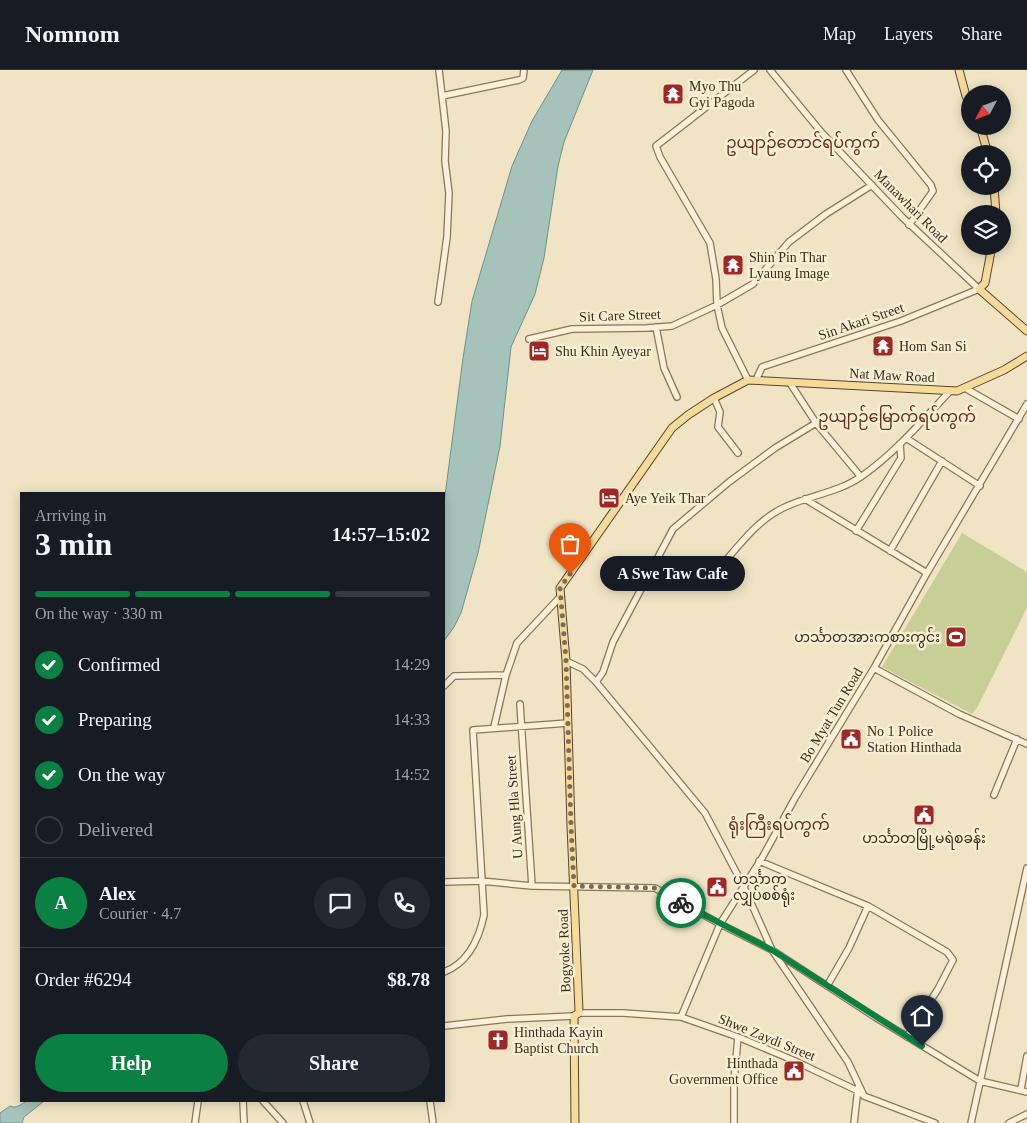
<!DOCTYPE html>
<html lang="en">
<head>
<meta charset="utf-8">
<style>
	:root { --surface:#171b24; --page:#242831; --text:#f1f3f6; --muted:#9ea1a6; --line:#363941; --accent:#0b8043 }
	body { margin:0; font-family:"Times New Roman","Noto Sans Myanmar",serif; background:var(--page); color:var(--text); height:100vh; display:flex; flex-direction:column; font-size:19px; white-space:nowrap }
	* { box-sizing:border-box; margin:0 }
	p { font-size:16px; color:var(--muted) }
	.icon { flex:none; width:28px; height:28px; fill:none; stroke:currentColor; stroke-width:2; stroke-linecap:round; stroke-linejoin:round }
	.map { position:relative; flex:1; overflow:hidden }
	.details { position:absolute; left:20px; top:422px; width:425px; height:610px; display:flex; flex-direction:column; background:var(--surface); border-radius:0px; box-shadow:0 2px 12px #0003 }
	.details>* { flex:none }
	.needle { width:32px; rotate:229deg }
	.fabs { position:absolute; left:961px; top:15px; display:grid; gap:10px }
	.fabs a { display:grid; place-items:center; width:50px; height:50px; border-radius:50%; background:var(--surface); box-shadow:0 2px 12px #0003; font-size:25px }
	.pin { position:absolute; display:grid; place-items:center; width:42px; height:42px; color:#fff; margin:-51px -21px; border-radius:50% 50% 50% 0; rotate:-45deg; box-shadow:0 0 5px #0007 }
	.pin .icon { rotate:45deg }
	.courier { position:absolute; display:grid; place-items:center; width:50px; height:50px; margin:-25px; border:4px solid #0b8043; border-radius:50%; background:#fff; color:#222; box-shadow:0 1px 6px #0007 }
	.bubble { position:absolute; height:35px; border-radius:18px; background:var(--surface); box-shadow:0 2px 12px #0003; font-size:16px; font-weight:600; line-height:35px; text-align:center }
	.summary em { font-style:normal; font-weight:600 }
	.summary div { display:flex; flex-direction:column-reverse }
	.summary { display:flex; align-items:center; justify-content:space-between; height:85px; padding:0 15px }
	h1 { font-size:32px; font-weight:600; line-height:38px }
	.bar { display:grid; grid-template-columns:repeat(4,1fr); gap:8px 5px; align-content:center; height:60px; padding:0 15px }
	.bar i { height:6px; border-radius:4px; background:var(--line) }
	.bar .active { background:var(--accent) }
	.bar p { grid-column:span 4 }
	.line { display:flex; align-items:center; gap:12px; padding:0 15px; border-top:1px solid var(--line) }
	.line div { flex:1 }
	.round { display:grid; place-items:center; flex:none; width:52px; height:52px; border-radius:26px; background:var(--page) }
	ol { padding:0 15px; list-style:none }
	li { display:flex; align-items:center; gap:15px; height:55px }
	li p { margin-inline-start:auto }
	li .icon { padding:5px; border-radius:50%; background:var(--accent); color:#fff; stroke-width:4 }
	li:last-child { color:var(--muted) }
	li i { width:28px; height:28px; border:2px solid var(--line); border-radius:50% }
	.cta { display:flex; gap:10px; margin-top:auto; padding:10px 15px }
	.cta a { flex:1; height:58px; border-radius:30px; background:var(--accent); color:#fff; font-size:20px; font-weight:600; line-height:58px; text-align:center }
	.cta a+a { background:var(--page); color:var(--text) }
	header { display:flex; align-items:center; gap:30px; box-sizing:border-box; height:70px; padding:0 25px; background:var(--surface); border-bottom:1px solid var(--line) }
	header strong { font-size:24px }
	nav { display:flex; gap:28px; margin-inline-start:auto; font-size:18px }
	.map>svg:first-child { display:block }
	.green { fill:#c7cf97 }
	.water { fill:#a6c3bb; stroke:#6c9289 }
	.lines { fill:none; stroke-linecap:round; stroke-linejoin:round }
	.minor-casing { stroke:#8c7559; stroke-width:8 }
	.major-casing { stroke:#59432e; stroke-width:9 }
	.minor { stroke:#faf1d8; stroke-width:5.5 }
	.major { stroke:#f4da9b; stroke-width:7 }
	.done { stroke:#7a6d58; stroke-width:5; stroke-dasharray:0 9 }
	.route { stroke:#0b8043; stroke-width:6 }
	.labels { text-anchor:middle; stroke-width:5; stroke-linejoin:round; paint-order:stroke }
	.poi-label { font-size:14px; fill:#3b2d1e; stroke:#f7eed4; text-anchor:start }
	.street-label { font-size:14px; fill:#3b2d1e; stroke:#f7eed4 }
	.quarter-label { font-size:16px; fill:#692e1c; stroke:#f7eed4 }
</style>
</head>
<body>
<header>
<strong>Nomnom</strong>
<nav><a>Map</a><a>Layers</a><a>Share</a></nav>
</header>
<div class="map">
<svg width="1027" height="1053" viewBox="0 0 1027 1053">
	<rect width="100%" height="100%" fill="#f0e4c4"/>
	<path class="green" d="M962 463 1027 502V538L977 638 972 644 882 597Z"/>
	<path class="water" d="M562 0H593L564 72 558 96 544 188 535 224 511 277 500 376 478 483 461 543 454 557 444 571V433L463 288 472 231 512 96 532 51Z
		M27 1031H44L24 1047 22 1053H0V1043L10 1036C17 1039 21 1034 27 1031Z"/>
	<g class="lines">
		<g class="minor-casing">
			<path id="minor" d="M846 0 878 50 931 115 933 121 909 155
				M442 26 519 10 523 8 524 0
				M438 232 447 167 449 123 445 91 446 61 439 0
				M656 257 664 298 677 327
				M529 269 572 259 647 258 672 256 717 235 753 214 789 172 826 144 872 115
				M748 310 722 258 717 235 716 209 710 173 660 87 656 76 754 0
				M756 310 762 297 901 251 979 219 902 147 822 63 770 0
				M790 313 816 353 861 407
				M965 318 1019 349
				M714 328 720 342 718 357 738 383
				M906 368 980 416
				M805 429 927 503
				M856 461 901 388 900 374
				M890 481 942 391
				M722 495C740 474 758 450 783 438 809 425 838 423 862 406 895 383 922 351 950 321
				M566 591 583 599 596 612 705 743 744 817 772 880 848 992 864 1026
				M874 598 959 644 1027 674
				M596 612 603 602 613 572 673 459 729 412 775 378 816 353
				M444 616 454 606 506 605
				M520 634 532 816
				M494 657 506 605 517 573 561 526
				M994 725 1017 669
				M759 791 868 836 849 878 827 916
				M444 812 481 811 532 816 655 818 720 854 772 880 875 947 980 1011 1027 1022
				M868 836 947 882 953 890 938 919 907 967
				M444 902C468 893 479 869 484 845L473 660 568 653
				M579 943H623L681 947 738 967 795 991 858 1021 864 1026 935 1053
				M681 947 720 854 762 788 795 728 874 598 927 503 1027 334
				M444 956 507 949 574 946
				M1021 1019 1027 986
				M243 1031 244 1053
				M263 1031 283 1053
				M303 1031 310 1053
				M430 1031 433 1053
				M195 1053 198 1031
				M734 1053V1011L738 967
				M854 1053 858 1018
				M971 1053 1027 798
				M1009 1053 1027 1044"/>
		</g>
		<g class="major-casing">
			<path id="major" d="M959 0 966 26 970 34
				M980 56 988 84
				M994 116 996 144
				M992 176 985 213 979 219 1027 261
				M575 1053 574 946 579 943V941L571 756 566 591 560 518 672 358 688 345 714 328 748 310 957 321 1004 300 1027 286"/>
		</g>
		<use href="#minor" class="minor"/>
		<use href="#major" class="major"/>
	</g>
	<g class="lines">
		<path class="done" d="M570 504 560 518 566 590 571 756 574 816 655 818 681 833"/>
		<path class="route" d="M681 833 772 880 922 976"/>
	</g>
	<defs>
		<g id="temple-square" transform="scale(1.125)"><rect x="-9" y="-9" width="18" height="18" rx="4" fill="#9d2927" stroke="#f7eed4"/><path d="M0-6L5-2H3V0L6.5 2.5H4V6H1.5V3h-3V6H-4V2.5H-6.5L-3 0V-2H-5Z" fill="#fff"/></g>
		<g id="hotel-square" transform="scale(1.125)"><rect x="-9" y="-9" width="18" height="18" rx="4" fill="#9d2927" stroke="#f7eed4"/><path d="M-6-4.5h1.5V1H6V5H4.5V3h-9V5H-6ZM-4 0a1.8 1.8 0 1 1 3.6 0ZM.5 0V-2.5h3Q6-2.5 6 0Z" fill="#fff"/></g>
		<g id="stadium-square" transform="scale(1.125)"><rect x="-9" y="-9" width="18" height="18" rx="4" fill="#9d2927" stroke="#f7eed4"/><path d="M0-5a6.5 5 0 1 0 0 10a6.5 5 0 1 0 0-10ZM-3.5-1.8h7v3.6h-7Z" fill="#fff"/></g>
		<g id="civic-square" transform="scale(1.125)"><rect x="-9" y="-9" width="18" height="18" rx="4" fill="#9d2927" stroke="#f7eed4"/><path d="M-.6-6.5H3V-4.5H.6V-3L4-1V1h2V6H-6V1h2V-1L-.6-3ZM-1.2 2.5V6h2.4V2.5Z" fill="#fff"/></g>
		<g id="church-square" transform="scale(1.125)"><rect x="-9" y="-9" width="18" height="18" rx="4" fill="#9d2927" stroke="#f7eed4"/><path d="M-1.2-6h2.4v3.5h3.3v2.4h-3.3V6h-2.4V-.1h-3.3v-2.4h3.3Z" fill="#fff"/></g>
	</defs>
	<g fill-rule="evenodd">
		<use href="#temple-square" x="673" y="24"/>
		<use href="#temple-square" x="733" y="195"/>
		<use href="#temple-square" x="883" y="276"/>
		<use href="#hotel-square" x="539" y="281"/>
		<use href="#hotel-square" x="609" y="428"/>
		<use href="#stadium-square" x="956" y="567"/>
		<use href="#civic-square" x="851" y="669"/>
		<use href="#civic-square" x="924" y="745"/>
		<use href="#civic-square" x="717" y="817"/>
		<use href="#church-square" x="498" y="970"/>
		<use href="#civic-square" x="794" y="1001"/>
	</g>
	<g class="labels">
		<g class="poi-label">
			<text x="689" y="21">Myo Thu<tspan x="689" dy="16">Gyi Pagoda</tspan></text>
			<text x="749" y="192">Shin Pin Thar<tspan x="749" dy="16">Lyaung Image</tspan></text>
			<text x="899" y="281">Hom San Si</text>
			<text x="555" y="286">Shu Khin Ayeyar</text>
			<text x="625" y="433">Aye Yeik Thar</text>
			<text x="940" y="572" text-anchor="end">ဟင်္သာတအားကစားကွင်း</text>
			<text x="867" y="666">No 1 Police<tspan x="867" dy="16">Station Hinthada</tspan></text>
			<text x="924" y="773" text-anchor="middle">ဟင်္သာတမြို့မရဲစခန်း</text>
			<text x="733" y="814">ဟင်္သာတ<tspan x="733" dy="16">လျှပ်စစ်ရုံး</tspan></text>
			<text x="514" y="967">Hinthada Kayin<tspan x="514" dy="16">Baptist Church</tspan></text>
			<text x="778" y="998" text-anchor="end">Hinthada<tspan x="778" dy="16">Government Office</tspan></text>
		</g>
		<g class="street-label">
			<text transform="translate(911 136) rotate(45)" y="5">Manawhari Road</text>
			<text transform="translate(620 245) rotate(-2)" y="5">Sit Care Street</text>
			<text transform="translate(861 251) rotate(-19)" y="5">Sin Akari Street</text>
			<text transform="translate(892 305) rotate(3)" y="5">Nat Maw Road</text>
			<text transform="translate(831 645) rotate(-59)" y="5">Bo Myat Tun Road</text>
			<text transform="translate(514 737) rotate(-94)" y="5">U Aung Hla Street</text>
			<text transform="translate(564 881) rotate(-92)" y="5">Bogyoke Road</text>
			<text transform="translate(767 967) rotate(22)" y="5">Shwe Zaydi Street</text>
		</g>
		<g class="quarter-label">
			<text x="803" y="78">ဥယျာဉ်တောင်ရပ်ကွက်</text>
			<text x="897" y="352">ဥယျာဉ်မြောက်ရပ်ကွက်</text>
			<text x="779" y="760">ရုံးကြီးရပ်ကွက်</text>
		</g>
	</g>
</svg>
<div class="fabs">
<a><svg class="needle" viewBox="-14 -14 28 28"><path d="M0-13l5 13h-10z" fill="#e53935"/><path d="M0 13l5-13h-10z" fill="#9ea1a6"/></svg></a>
<a><svg class="icon" aria-label="locate" viewBox="0 0 24 24"><circle cx="12" cy="12" r="6"/><path d="M12 2v4M12 18v4M2 12h4M18 12h4"/></svg></a>
<a><svg class="icon" aria-label="layers" viewBox="0 0 24 24"><path d="M12 4l9 5-9 5-9-5zM3 14l9 5 9-5"/></svg></a>
</div>
<div class="pin" style="left:570px;top:504px;background:#ea580c"><svg class="icon" aria-label="bag" viewBox="0 0 24 24"><path d="M5 8h14l-1 12H6zM9 8a3 3 0 0 1 6 0"/></svg></div>
<div class="pin" style="left:922px;top:976px;background:#1f2937"><svg class="icon" aria-label="home" viewBox="0 0 24 24"><path d="M3 11l9-7 9 7M6 9v11h12V9"/></svg></div>
<div class="courier" style="left:681px;top:833px"><svg class="icon" aria-label="bike" viewBox="0 0 24 24"><circle cx="6" cy="16" r="4"/><circle cx="18" cy="16" r="4"/><path d="M6 16l4-8h5l3 8M10 8l3 8H6M13 5h3"/></svg></div>
<div class="bubble" style="left:600px;top:486px;width:145px">A Swe Taw Cafe</div>
<section class="details">
<div class="summary"><div><h1>3 min</h1><p>Arriving in</p></div><em>14:57–15:02</em></div>
<div class="bar"><i class="active"></i><i class="active"></i><i class="active"></i><i></i><p>On the way · 330 m</p></div>
<ol>
<li><svg class="icon" aria-label="check" viewBox="0 0 24 24"><path d="M5 12l5 5 9-10"/></svg>Confirmed<p>14:29</p></li>
<li><svg class="icon" aria-label="check" viewBox="0 0 24 24"><path d="M5 12l5 5 9-10"/></svg>Preparing<p>14:33</p></li>
<li><svg class="icon" aria-label="check" viewBox="0 0 24 24"><path d="M5 12l5 5 9-10"/></svg>On the way<p>14:52</p></li>
<li><i></i>Delivered</li>
</ol>
<div class="line" style="height:90px"><b class="round" style="background:var(--accent);color:#fff">A</b><div><b>Alex</b><p>Courier · 4.7</p></div><a class="round"><svg class="icon" aria-label="chat" viewBox="0 0 24 24"><path d="M4 5h16v11H9l-5 4z"/></svg></a><a class="round"><svg class="icon" aria-label="phone" viewBox="0 0 24 24"><path d="M5 4h4l2 5-3 2q2 4 5 5l2-3 5 2v4C11 20 4 13 5 4z"/></svg></a></div>
<div class="line" style="height:65px"><div>Order #6294</div><b>$8.78</b></div>
<div class="cta"><a>Help</a><a>Share</a></div>
</section>
</div>
</body>
</html>
